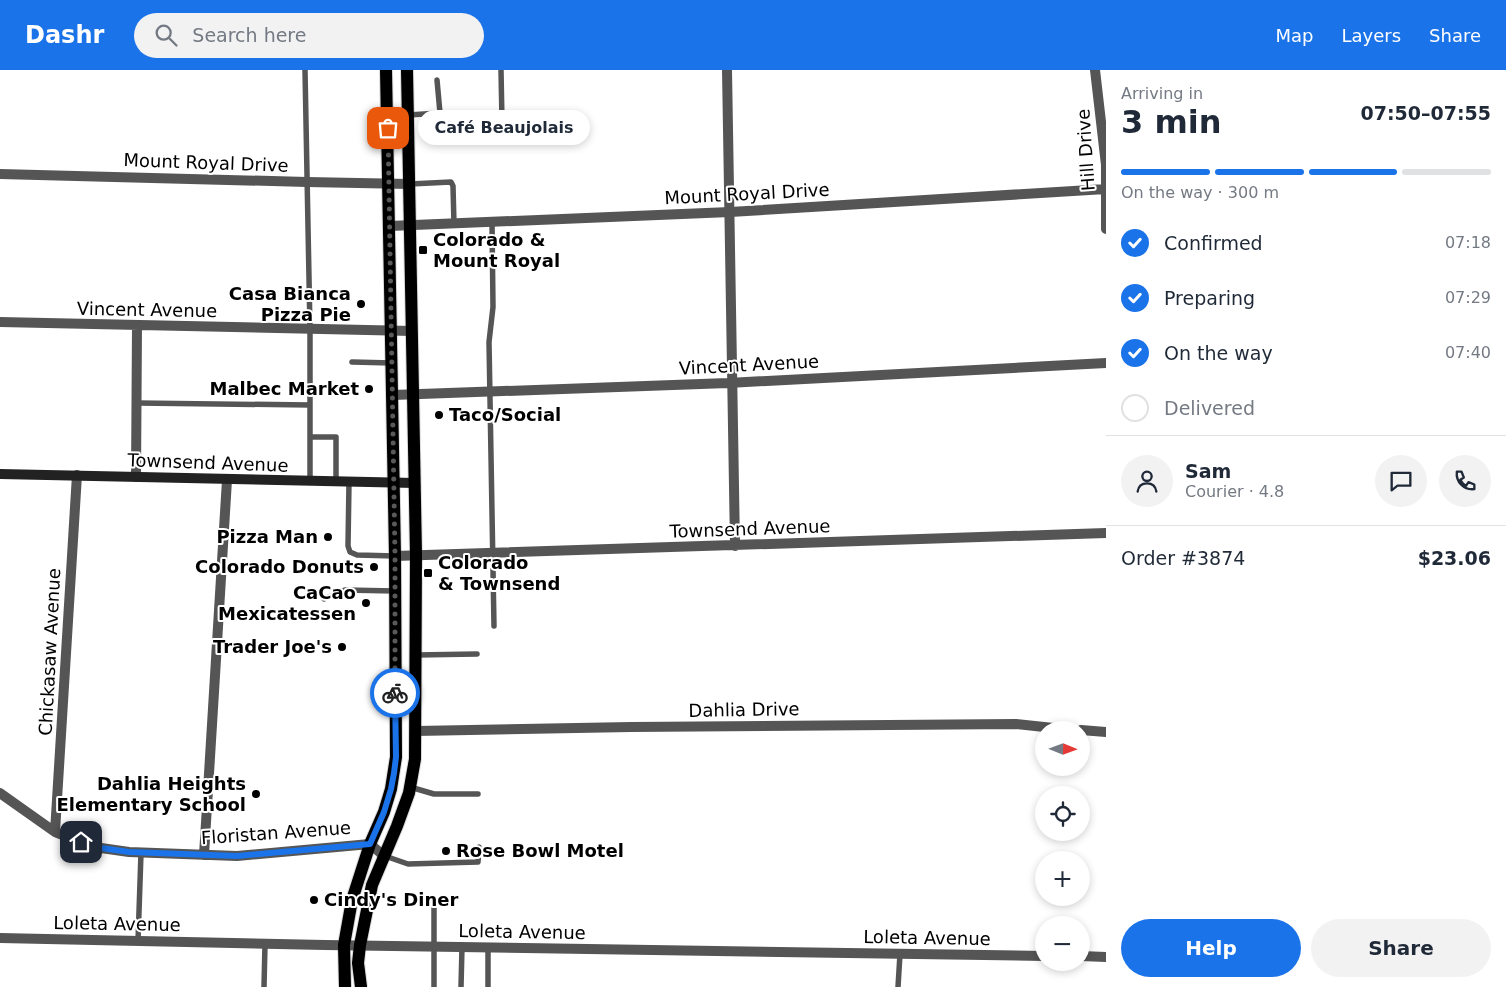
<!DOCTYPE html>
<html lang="en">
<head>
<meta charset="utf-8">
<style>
	:root { --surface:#fff; --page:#f2f2f3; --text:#1f2937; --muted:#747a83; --line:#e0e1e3; --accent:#1a73e8 }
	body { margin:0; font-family:"DejaVu Sans",sans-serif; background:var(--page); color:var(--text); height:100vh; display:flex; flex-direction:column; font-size:19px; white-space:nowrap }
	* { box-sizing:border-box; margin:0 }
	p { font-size:16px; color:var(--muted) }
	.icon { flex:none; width:28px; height:28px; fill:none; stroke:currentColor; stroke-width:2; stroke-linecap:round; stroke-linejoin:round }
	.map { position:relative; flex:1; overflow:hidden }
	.side { display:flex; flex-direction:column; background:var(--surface); width:400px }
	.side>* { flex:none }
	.needle { width:32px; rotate:91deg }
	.buttons { position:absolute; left:1035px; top:651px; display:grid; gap:10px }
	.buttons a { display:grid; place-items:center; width:55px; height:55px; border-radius:50%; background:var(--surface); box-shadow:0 2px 8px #0003; font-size:25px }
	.pin { position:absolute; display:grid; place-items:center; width:42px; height:42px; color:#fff; margin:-21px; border-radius:10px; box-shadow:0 2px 8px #0006 }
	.courier { position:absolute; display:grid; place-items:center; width:50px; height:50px; margin:-25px; border:4px solid #1a73e8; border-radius:50%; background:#fff; color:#222; box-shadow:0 1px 6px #0007 }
	.bubble { position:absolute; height:35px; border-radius:18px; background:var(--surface); box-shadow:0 2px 8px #0003; font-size:16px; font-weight:700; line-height:35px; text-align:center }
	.headline em { font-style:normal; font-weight:700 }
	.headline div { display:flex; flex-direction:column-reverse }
	.headline { display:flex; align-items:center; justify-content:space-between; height:85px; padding:0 15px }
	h1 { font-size:32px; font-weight:700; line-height:38px }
	.bar { display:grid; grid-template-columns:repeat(4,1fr); gap:8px 5px; align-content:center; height:60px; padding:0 15px }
	.bar i { height:6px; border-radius:4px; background:var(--line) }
	.bar .current { background:var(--accent) }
	.bar p { grid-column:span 4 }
	.line { display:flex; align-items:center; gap:12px; padding:0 15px; border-top:1px solid var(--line) }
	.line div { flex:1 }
	.round { display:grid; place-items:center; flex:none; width:52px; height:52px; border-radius:26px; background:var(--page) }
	ol { padding:0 15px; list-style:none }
	li { display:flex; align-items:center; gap:15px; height:55px }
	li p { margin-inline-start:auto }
	li .icon { padding:5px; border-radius:50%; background:var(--accent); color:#fff; stroke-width:4 }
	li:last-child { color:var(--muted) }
	li i { width:28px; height:28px; border:2px solid var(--line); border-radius:50% }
	.primary-button { display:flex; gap:10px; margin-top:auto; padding:10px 15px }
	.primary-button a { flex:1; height:58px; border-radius:30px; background:var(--accent); color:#fff; font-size:20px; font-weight:700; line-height:58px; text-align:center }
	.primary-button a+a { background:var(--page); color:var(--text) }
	header { display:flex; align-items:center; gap:30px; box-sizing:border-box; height:70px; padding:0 25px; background:var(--accent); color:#fff }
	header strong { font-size:24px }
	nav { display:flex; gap:28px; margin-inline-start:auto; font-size:18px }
	.search { width:350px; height:45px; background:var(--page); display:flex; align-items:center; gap:12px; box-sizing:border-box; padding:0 18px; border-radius:28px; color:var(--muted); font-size:19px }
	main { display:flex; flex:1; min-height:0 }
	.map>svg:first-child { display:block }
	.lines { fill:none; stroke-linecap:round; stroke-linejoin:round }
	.primary-casing { stroke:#dbdbdb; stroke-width:14 }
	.lane { stroke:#555; stroke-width:5.5 }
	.street { stroke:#555; stroke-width:10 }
	.secondary { stroke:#222; stroke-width:10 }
	.primary { stroke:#000; stroke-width:12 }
	.done { stroke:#595959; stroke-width:5; stroke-dasharray:0 9 }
	.route { stroke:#1a73e8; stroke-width:6 }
	.poi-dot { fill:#000; stroke:#fff; stroke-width:2 }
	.labels { text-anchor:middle; stroke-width:4; stroke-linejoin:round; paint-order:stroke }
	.street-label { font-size:18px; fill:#000; stroke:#fff }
	.poi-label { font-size:18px; font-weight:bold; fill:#000; stroke:#fff; text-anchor:end }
</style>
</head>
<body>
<header>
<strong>Dashr</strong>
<div class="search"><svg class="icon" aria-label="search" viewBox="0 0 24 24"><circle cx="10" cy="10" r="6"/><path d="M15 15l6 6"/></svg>Search here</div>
<nav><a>Map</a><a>Layers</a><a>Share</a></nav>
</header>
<main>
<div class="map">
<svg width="1106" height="917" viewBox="0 0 1106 917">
	<rect width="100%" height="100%" fill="#fff"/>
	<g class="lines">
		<g class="primary-casing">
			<path id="primary" d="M345 917 344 875 352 830 370 774 384 742 391 719 396 687 395 486 386 0
				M361 917 358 893 360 875 372 815 397 756 409 723 415 689 416 485 407 0"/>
		</g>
		<path class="lane" d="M305 0 310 260V411
			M437 10 440 43
			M408 45 440 43 439 55
			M482 51H502L501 0
			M410 114 451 112 453 116 454 154
			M492 152 493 237 489 272 494 556
			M352 292 392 293
			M137 333 310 335
			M310 367H336V413
			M349 413 348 476 350 482 357 485 395 486
			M324 529 345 520 395 521
			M416 585 477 584
			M410 717 434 724H478
			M385 786 408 794 478 792 479 777
			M424 831 434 832V917
			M138 871 141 783
			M264 917 265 874
			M461 917 462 877
			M488 917V877
			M898 917 900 884"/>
		<path class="street" d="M727 0 735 476
			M1095 0 1106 95V159
			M0 104 307 112 410 114
			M390 156 730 142 1106 119
			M0 252 412 261
			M393 325 728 313 1106 293
			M136 407 137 256
			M395 486 1106 463
			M1081 660 1106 662
			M416 661 631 657 1016 654 1072 660
			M0 723 55 762 94 777 129 782 237 786 370 774 384 786
			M55 762 77 405
			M204 785 227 410
			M0 868 325 875 1044 886
			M1081 886 1106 887"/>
		<path class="secondary" d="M0 404 415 413"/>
		<use href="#primary" class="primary"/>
	</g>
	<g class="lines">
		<path class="done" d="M388 58 395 486V623"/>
		<path class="route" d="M81 772 94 777 129 782 237 786 370 774 384 742 391 719 394 703 396 687 395 623"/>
	</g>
	<g class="poi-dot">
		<rect x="418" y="175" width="10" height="10" rx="2.5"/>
		<circle cx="361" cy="234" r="5"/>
		<circle cx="369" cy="319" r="5"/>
		<circle cx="439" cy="345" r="5"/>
		<circle cx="328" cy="467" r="5"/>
		<circle cx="374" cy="497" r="5"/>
		<rect x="423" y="498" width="10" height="10" rx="2.5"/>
		<circle cx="366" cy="533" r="5"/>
		<circle cx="342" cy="577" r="5"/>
		<circle cx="256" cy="724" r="5"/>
		<circle cx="446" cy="781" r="5"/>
		<circle cx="314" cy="830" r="5"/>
	</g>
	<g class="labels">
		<g class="street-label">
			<text transform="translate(1086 80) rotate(-94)" y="6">Hill Drive</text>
			<text transform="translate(206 93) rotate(2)" y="6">Mount Royal Drive</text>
			<text transform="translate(747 124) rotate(-3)" y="6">Mount Royal Drive</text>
			<text transform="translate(147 240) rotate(1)" y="6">Vincent Avenue</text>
			<text transform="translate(749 295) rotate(-3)" y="6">Vincent Avenue</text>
			<text transform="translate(208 393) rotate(2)" y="6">Townsend Avenue</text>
			<text transform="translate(750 459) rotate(-2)" y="6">Townsend Avenue</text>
			<text transform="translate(50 582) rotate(-87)" y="6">Chickasaw Avenue</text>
			<text transform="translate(744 640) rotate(-1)" y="6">Dahlia Drive</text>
			<text transform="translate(276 763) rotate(-4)" y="6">Floristan Avenue</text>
			<text transform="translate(117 854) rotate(1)" y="6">Loleta Avenue</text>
			<text transform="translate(522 862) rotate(1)" y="6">Loleta Avenue</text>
			<text transform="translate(927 868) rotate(1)" y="6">Loleta Avenue</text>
		</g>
		<g class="poi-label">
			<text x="433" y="176" text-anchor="start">Colorado &amp;<tspan x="433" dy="21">Mount Royal</tspan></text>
			<text x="351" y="230">Casa Bianca<tspan x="351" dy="21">Pizza Pie</tspan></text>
			<text x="359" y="325">Malbec Market</text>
			<text x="449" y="351" text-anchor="start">Taco/Social</text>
			<text x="318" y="473">Pizza Man</text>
			<text x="438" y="499" text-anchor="start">Colorado<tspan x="438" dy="21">&amp; Townsend</tspan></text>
			<text x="364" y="503">Colorado Donuts</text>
			<text x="356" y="529">CaCao<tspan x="356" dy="21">Mexicatessen</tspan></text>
			<text x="332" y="583">Trader Joe's</text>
			<text x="246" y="720">Dahlia Heights<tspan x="246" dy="21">Elementary School</tspan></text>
			<text x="456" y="787" text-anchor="start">Rose Bowl Motel</text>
			<text x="324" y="836" text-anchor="start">Cindy's Diner</text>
		</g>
	</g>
</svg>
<div class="buttons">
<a><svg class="needle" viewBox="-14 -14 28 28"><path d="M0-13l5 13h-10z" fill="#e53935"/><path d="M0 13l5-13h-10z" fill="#747a83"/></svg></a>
<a><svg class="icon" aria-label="locate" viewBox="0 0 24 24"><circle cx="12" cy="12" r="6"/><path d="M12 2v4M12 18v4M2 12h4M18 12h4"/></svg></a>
<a>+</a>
<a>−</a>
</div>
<div class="pin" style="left:388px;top:58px;background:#ea580c"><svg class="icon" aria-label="bag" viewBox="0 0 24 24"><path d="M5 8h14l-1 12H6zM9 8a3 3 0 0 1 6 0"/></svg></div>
<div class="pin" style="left:81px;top:772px;background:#1f2937"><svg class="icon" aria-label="home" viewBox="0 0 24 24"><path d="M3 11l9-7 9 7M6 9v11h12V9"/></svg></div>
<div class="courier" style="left:395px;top:623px"><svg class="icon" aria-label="bike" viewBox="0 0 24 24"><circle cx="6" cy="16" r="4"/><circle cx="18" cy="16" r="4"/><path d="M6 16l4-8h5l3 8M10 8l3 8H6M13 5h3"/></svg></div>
<div class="bubble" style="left:418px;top:40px;width:172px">Café Beaujolais</div>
</div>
<section class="side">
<div class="headline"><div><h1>3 min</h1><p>Arriving in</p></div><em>07:50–07:55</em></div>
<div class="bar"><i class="current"></i><i class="current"></i><i class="current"></i><i></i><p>On the way · 300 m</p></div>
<ol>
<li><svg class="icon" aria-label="check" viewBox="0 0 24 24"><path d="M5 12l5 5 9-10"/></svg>Confirmed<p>07:18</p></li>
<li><svg class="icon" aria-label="check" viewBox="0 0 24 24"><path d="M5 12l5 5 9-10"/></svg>Preparing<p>07:29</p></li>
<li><svg class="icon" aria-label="check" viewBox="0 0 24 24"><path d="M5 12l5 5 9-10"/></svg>On the way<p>07:40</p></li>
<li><i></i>Delivered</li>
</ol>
<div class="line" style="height:90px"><a class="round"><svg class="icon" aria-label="person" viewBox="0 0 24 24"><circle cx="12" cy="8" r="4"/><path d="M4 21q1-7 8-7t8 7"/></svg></a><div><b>Sam</b><p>Courier · 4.8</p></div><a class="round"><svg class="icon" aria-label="chat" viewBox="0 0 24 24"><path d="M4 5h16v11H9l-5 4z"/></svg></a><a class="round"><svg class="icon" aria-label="phone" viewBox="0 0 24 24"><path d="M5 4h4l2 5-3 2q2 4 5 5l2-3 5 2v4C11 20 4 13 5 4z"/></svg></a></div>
<div class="line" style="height:65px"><div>Order #3874</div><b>$23.06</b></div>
<div class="primary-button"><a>Help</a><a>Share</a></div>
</section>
</main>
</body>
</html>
